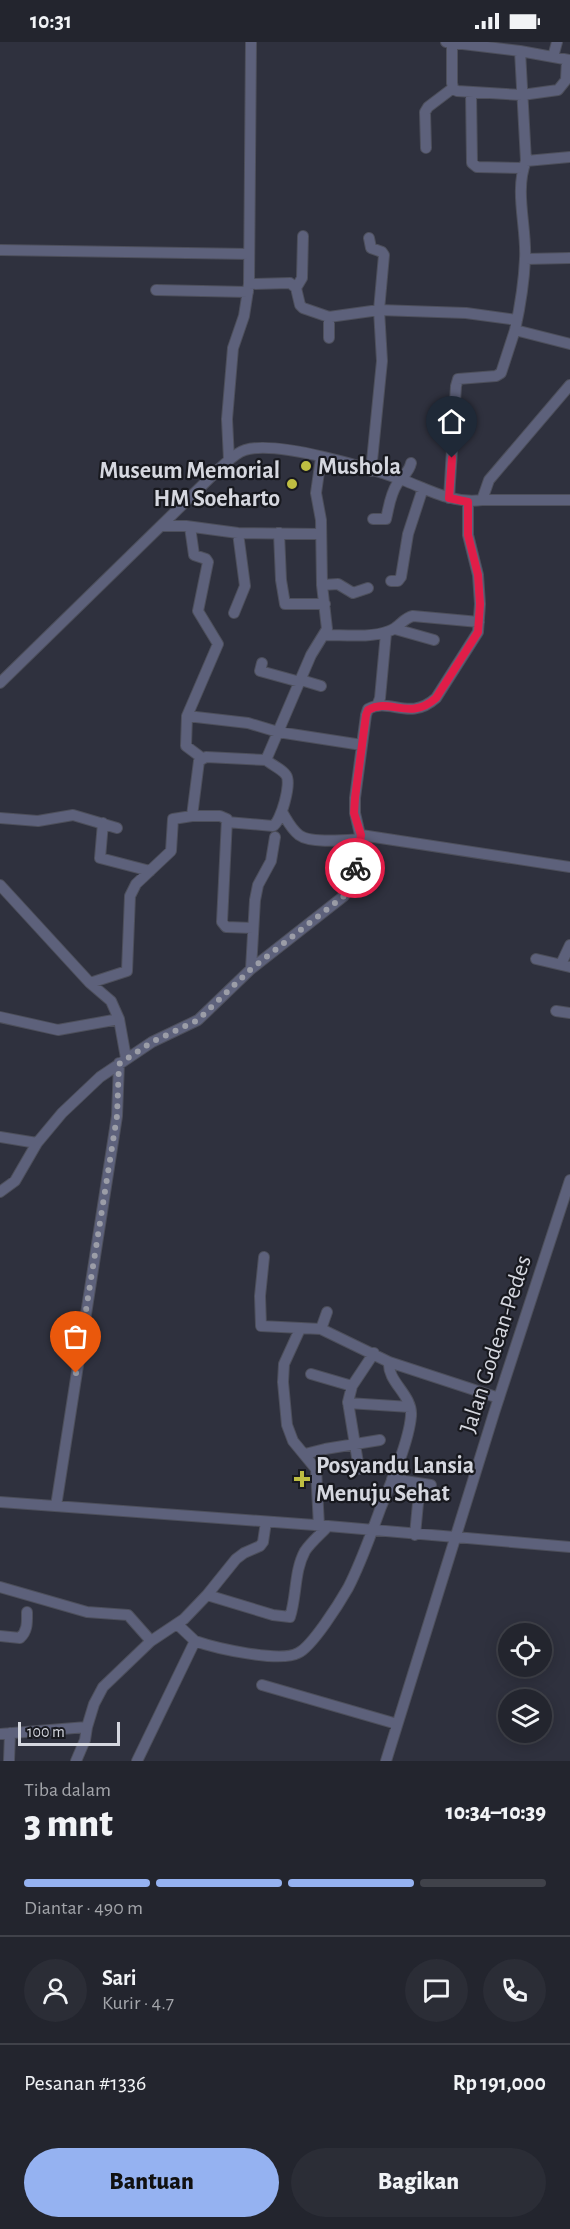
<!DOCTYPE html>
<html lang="id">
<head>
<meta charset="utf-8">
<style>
	:root { --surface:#23252e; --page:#2b2d36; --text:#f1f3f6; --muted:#a3a5aa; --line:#40424a; --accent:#95b2f1 }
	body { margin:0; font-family:"Alegreya Sans",sans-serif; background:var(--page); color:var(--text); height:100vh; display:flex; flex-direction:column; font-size:22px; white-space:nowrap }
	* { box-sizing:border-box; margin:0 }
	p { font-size:20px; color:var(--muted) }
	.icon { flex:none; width:33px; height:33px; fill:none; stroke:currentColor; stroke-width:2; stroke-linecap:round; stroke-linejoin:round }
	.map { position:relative; height:1719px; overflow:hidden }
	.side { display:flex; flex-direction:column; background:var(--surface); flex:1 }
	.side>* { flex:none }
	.fabs { position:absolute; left:498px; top:1581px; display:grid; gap:12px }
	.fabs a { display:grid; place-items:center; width:54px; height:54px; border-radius:50%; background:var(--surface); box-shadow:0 3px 15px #0003,0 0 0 2px var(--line); font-size:30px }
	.scale { position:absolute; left:18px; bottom:15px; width:102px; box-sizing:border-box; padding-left:6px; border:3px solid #d5d7df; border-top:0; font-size:16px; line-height:21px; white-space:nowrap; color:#d5d7df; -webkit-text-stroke:4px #18191f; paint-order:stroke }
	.pin { position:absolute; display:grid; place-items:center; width:51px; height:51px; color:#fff; margin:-62px -26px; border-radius:50% 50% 50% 0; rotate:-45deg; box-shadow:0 0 6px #0007 }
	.pin .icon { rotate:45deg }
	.courier { position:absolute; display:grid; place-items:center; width:60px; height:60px; margin:-30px; border:4px solid #e11d48; border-radius:50%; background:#fff; color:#222; box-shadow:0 2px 8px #0007 }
	.headline em { font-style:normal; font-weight:800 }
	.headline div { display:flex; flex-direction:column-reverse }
	.headline { display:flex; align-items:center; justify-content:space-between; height:102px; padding:0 24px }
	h1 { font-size:39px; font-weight:800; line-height:45px }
	.bar { display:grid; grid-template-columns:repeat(4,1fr); gap:9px 6px; align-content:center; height:72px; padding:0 24px }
	.bar i { height:8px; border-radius:4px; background:var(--line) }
	.bar .selected { background:var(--accent) }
	.bar p { grid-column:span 4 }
	.line { display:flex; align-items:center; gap:15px; padding:0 24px; border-top:2px solid var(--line) }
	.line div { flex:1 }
	.round { display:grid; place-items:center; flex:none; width:63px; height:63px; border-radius:32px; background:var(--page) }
	.action { display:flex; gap:12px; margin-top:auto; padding:12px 24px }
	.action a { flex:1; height:69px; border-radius:36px; background:var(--accent); color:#111; font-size:24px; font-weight:800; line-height:69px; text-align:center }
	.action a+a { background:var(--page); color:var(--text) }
	.status { display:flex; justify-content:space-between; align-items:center; height:42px; padding:0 30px; background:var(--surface); direction:ltr }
	.status svg { height:16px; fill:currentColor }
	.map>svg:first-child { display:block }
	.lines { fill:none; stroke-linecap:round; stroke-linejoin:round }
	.minor-casing { stroke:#4d4f5b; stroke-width:12 }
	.minor { stroke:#5d617b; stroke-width:10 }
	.done { stroke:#9b9da7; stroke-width:6; stroke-dasharray:0 10.8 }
	.route { stroke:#e11d48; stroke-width:8 }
	.poi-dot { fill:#bfbe42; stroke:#18191f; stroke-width:2 }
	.labels { text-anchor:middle; stroke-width:4.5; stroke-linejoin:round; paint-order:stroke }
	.poi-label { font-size:24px; font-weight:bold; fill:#d5d7df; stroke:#18191f; text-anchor:start }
	.street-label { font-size:24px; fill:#d5d7df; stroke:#18191f }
</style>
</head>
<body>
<div class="status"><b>10:31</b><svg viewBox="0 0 49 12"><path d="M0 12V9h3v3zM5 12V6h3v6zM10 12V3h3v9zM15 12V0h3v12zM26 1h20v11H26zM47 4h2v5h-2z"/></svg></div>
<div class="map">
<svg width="570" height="1719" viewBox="0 0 570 1719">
	<rect width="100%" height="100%" fill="#2f313e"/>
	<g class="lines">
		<g class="minor-casing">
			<path id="minor" d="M446 0 520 9 570 18
				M452 0V41L453 46 457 49 522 53 558 48 566 38 567 18
				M520 9 526 119C514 149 527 186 525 217 524 240 520 265 515 288L570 302
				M553 15 557 0
				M471 50 472 121 477 125 523 126
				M426 106 425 70 428 65 453 46
				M526 119 570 115
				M369 196 371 206 382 210 384 213 379 268 382 319 371 429
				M0 208 249 212
				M525 217 570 216
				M249 242 290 241 296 246 300 263 303 266 329 275 379 268 466 271 517 278
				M296 246 302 236 303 194
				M156 248 248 250
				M329 275V296
				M229 418 227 377 233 306 244 274 249 242 251 0
				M449 456 456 344 458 337 496 334 501 331 515 288
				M482 458 489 438 570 343
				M373 477H386C389 465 390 453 397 442 402 434 409 431 411 421
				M161 484H186L238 491 321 492
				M279 491 281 538 285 562H325
				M391 539H398L401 535 408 492 423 446
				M322 543 338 542 353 551 368 546
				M234 571 245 544 238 491
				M395 587 434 598
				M325 593C345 593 371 596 389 589 399 586 403 576 413 574L479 580
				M262 621 260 629 300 640
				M301 638 321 644
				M0 641 219 427C227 420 235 411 245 408 277 398 369 426 403 438 429 448 453 462 482 458H570
				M377 664 380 656 386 591
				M187 674 218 602 198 569 208 520 206 517 194 513 190 485
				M202 716 186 704 187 674 248 681 278 690 362 703
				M282 770C287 778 291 787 299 793 311 802 346 798 361 797
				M192 774H220L227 777 222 880 226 885 253 886
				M0 776 38 779 73 773 117 786
				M227 780 273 784C281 779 292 741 286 733 282 727 272 723 266 718L311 613 327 587 322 543 321 478 316 451 321 416
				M103 781 100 816 150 829
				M361 793 570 825
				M0 843 90 941 111 959 119 977 126 1016
				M536 917 570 925
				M561 922 570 903
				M251 927 255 858 258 843 271 819 275 795
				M90 941 127 929 130 854 136 842 171 809 173 777 192 774 199 719 206 715 266 718
				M556 969 570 971
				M0 975 58 988 119 977
				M0 1095 37 1101
				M0 1150 15 1139 37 1101 62 1071 100 1035 152 1000 198 978 251 927 344 854 351 840 361 797 355 771V756L366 673 368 667C390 655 409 680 436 656L478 590 480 562 478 533 468 493V460
				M300 1287 284 1322 283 1340 287 1383 293 1399 316 1427 319 1484
				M321 1287 327 1270
				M389 1320 499 1356
				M311 1332 352 1344
				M348 1361 410 1365
				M305 1412 325 1407 380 1398
				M359 1427 348 1360 352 1344 374 1311
				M392 1437 431 1443
				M0 1460 328 1484 570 1505
				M56 1464 117 1074 119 1021
				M415 1493 418 1461 424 1442
				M0 1545 87 1570 128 1573 151 1599
				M207 1553 236 1517 244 1511 260 1504 263 1500 266 1480
				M177 1582 195 1599
				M0 1594 20 1596C28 1589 27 1579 27 1570
				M262 1643 397 1682
				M87 1685 94 1662 103 1645 151 1599 184 1577 207 1553 273 1573 290 1575C297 1553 294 1529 305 1509 311 1500 321 1492 328 1484
				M0 1692 87 1685 85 1698 76 1719
				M9 1719 10 1691
				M137 1719 195 1599C215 1606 280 1621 298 1611 312 1605 340 1560 348 1546 361 1521 371 1492 381 1465 391 1441 409 1399 411 1374 413 1353 387 1340 389 1320L321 1287 261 1284 260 1254 264 1215
				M386 1719 494 1371 570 1138"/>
		</g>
		<use href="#minor" class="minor"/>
	</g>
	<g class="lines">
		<path class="done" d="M76 1331 117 1074 119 1022 152 1000 198 978 251 927 344 854 351 840 355 826"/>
		<path class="route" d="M355 826 361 793 354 771 355 756 366 673 368 668C390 655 409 680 436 656L478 590 480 562 478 533 468 493V460L449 456 452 416"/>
	</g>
	<g class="poi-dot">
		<circle cx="306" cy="424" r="6"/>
		<circle cx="292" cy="442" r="6"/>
		<path d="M299 1428h6v6h6v6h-6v6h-6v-6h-6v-6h6z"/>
	</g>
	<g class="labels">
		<g class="poi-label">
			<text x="318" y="432">Mushola</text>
			<text x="280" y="436" text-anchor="end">Museum Memorial<tspan x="280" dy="28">HM Soeharto</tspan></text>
			<text x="316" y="1431">Posyandu Lansia<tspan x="316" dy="28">Menuju Sehat</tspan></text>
		</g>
		<g class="street-label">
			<text transform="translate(495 1302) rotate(-72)" y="8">Jalan Godean-Pedes</text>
		</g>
	</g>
</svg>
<div class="fabs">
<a><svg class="icon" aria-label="locate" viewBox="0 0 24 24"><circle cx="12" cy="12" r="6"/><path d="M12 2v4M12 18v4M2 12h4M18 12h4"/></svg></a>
<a><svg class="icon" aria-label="layers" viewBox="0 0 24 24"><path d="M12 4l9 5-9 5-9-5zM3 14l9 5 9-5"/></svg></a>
</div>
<div class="scale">100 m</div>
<div class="pin" style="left:76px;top:1331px;background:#ea580c"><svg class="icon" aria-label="bag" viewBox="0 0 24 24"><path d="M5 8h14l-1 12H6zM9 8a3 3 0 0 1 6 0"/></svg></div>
<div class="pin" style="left:452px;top:416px;background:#1f2937"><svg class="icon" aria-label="home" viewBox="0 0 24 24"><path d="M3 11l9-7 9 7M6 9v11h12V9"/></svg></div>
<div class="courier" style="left:355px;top:826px"><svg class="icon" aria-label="bike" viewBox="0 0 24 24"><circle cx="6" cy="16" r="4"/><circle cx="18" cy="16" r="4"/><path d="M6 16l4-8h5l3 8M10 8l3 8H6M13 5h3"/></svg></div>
</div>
<section class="side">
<div class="headline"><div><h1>3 mnt</h1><p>Tiba dalam</p></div><em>10:34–10:39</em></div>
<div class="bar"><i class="selected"></i><i class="selected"></i><i class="selected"></i><i></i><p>Diantar · 490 m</p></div>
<div class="line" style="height:108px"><a class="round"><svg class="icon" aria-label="person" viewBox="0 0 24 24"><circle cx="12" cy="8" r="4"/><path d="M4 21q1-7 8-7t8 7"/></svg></a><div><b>Sari</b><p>Kurir · 4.7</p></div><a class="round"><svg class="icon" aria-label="chat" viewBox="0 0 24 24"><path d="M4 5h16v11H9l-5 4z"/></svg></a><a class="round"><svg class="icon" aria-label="phone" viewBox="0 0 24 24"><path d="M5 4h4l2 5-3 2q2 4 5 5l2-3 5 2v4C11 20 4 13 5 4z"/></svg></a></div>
<div class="line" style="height:78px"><div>Pesanan #1336</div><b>Rp 191,000</b></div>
<div class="action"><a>Bantuan</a><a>Bagikan</a></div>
</section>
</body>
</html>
